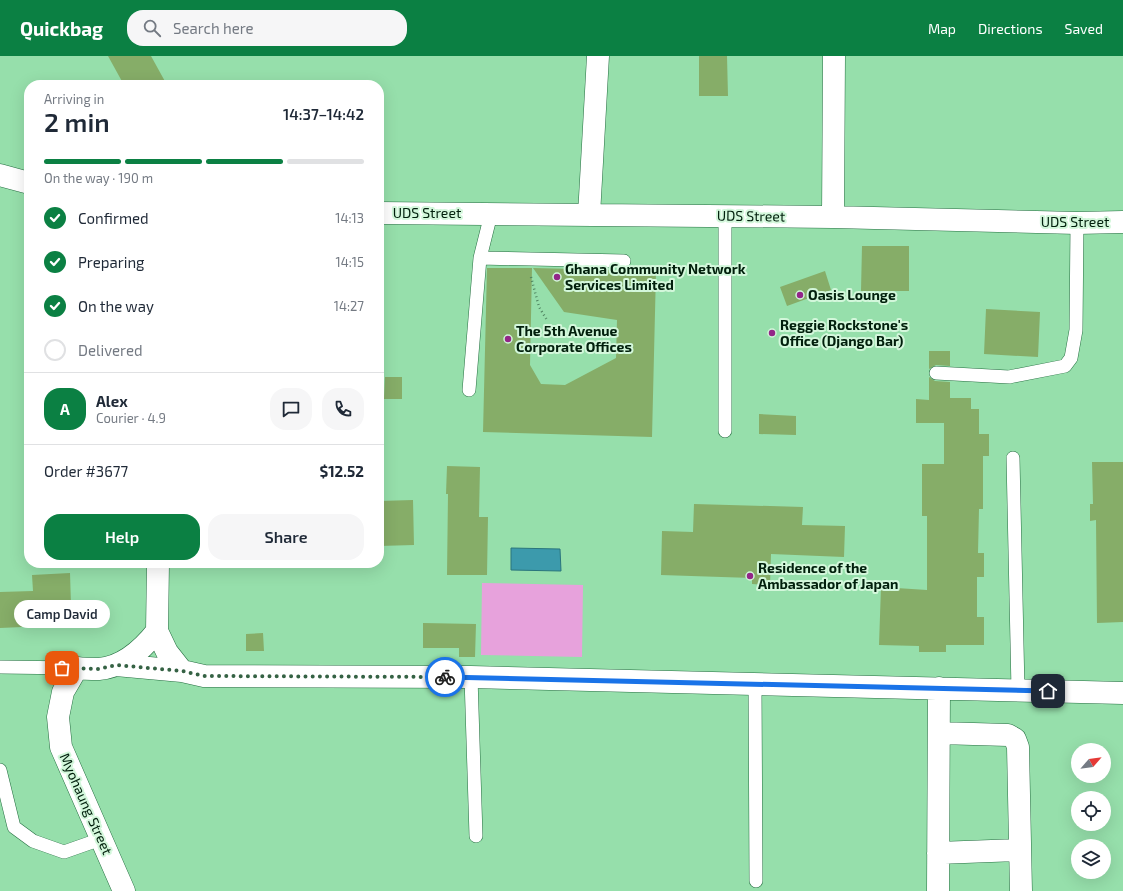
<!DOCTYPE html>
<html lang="en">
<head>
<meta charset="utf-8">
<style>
	:root { --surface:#fff; --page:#f6f6f7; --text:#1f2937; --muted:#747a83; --line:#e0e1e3; --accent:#0b8043 }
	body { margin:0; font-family:"Exo 2",sans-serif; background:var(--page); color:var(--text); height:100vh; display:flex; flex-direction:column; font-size:15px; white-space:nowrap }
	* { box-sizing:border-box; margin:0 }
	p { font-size:13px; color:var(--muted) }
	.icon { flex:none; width:22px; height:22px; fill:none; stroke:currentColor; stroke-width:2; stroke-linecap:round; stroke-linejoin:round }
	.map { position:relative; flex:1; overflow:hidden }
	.drawer { position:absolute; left:24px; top:24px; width:360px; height:488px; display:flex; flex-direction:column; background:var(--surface); border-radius:16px; box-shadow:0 4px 16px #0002 }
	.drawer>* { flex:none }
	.needle { width:26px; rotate:62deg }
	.tools { position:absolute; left:1071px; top:687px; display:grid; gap:8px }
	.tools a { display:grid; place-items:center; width:40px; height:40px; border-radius:50%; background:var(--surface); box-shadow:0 4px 16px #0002; font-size:20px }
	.pin { position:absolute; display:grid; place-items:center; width:34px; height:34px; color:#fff; margin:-17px; border-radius:8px; box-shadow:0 2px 6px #0006 }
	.courier { position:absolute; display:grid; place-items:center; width:40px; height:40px; margin:-20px; border:3px solid #1a73e8; border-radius:50%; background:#fff; color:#222; box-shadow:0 1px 5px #0007 }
	.bubble { position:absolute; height:28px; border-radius:14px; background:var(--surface); box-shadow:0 4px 16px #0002; font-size:13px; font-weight:600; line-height:28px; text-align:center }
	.overview em { font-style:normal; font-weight:600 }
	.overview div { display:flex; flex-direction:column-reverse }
	.overview { display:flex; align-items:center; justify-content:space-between; height:68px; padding:0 20px }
	h1 { font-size:26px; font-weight:600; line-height:30px }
	.bar { display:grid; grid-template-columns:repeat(4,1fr); gap:6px 4px; align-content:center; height:48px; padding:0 20px }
	.bar i { height:5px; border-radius:3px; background:var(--line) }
	.bar .active { background:var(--accent) }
	.bar p { grid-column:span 4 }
	.line { display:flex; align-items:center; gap:10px; padding:0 20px; border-top:1px solid var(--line) }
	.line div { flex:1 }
	.round { display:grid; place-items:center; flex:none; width:42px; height:42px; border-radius:16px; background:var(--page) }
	ol { padding:0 20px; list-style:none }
	li { display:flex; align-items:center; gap:12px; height:44px }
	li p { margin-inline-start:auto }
	li .icon { padding:4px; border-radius:50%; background:var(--accent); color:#fff; stroke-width:4 }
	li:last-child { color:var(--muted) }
	li i { width:22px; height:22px; border:2px solid var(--line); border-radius:50% }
	.button { display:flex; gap:8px; margin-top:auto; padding:8px 20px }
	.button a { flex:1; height:46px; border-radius:16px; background:var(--accent); color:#fff; font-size:16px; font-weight:600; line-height:46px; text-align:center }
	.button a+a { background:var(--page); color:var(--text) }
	header { display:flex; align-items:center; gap:24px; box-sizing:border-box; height:56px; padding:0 20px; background:var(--accent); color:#fff }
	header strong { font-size:19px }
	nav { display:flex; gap:22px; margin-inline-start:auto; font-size:14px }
	.search { width:280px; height:36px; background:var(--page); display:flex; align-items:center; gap:10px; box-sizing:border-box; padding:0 14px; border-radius:16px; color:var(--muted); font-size:15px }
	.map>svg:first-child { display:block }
	.green { fill:#e7a2dc }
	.water { fill:#3c9aac; stroke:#2a757c }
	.building { fill:#86ad68 }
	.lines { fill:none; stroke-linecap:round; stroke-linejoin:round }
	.service-casing { stroke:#246e40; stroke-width:14 }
	.minor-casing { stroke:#246e40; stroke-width:23 }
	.path { stroke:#508561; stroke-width:2.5; stroke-dasharray:1 3; stroke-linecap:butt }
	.service { stroke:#fff; stroke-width:13 }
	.minor { stroke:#fff; stroke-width:22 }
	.done { stroke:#356244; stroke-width:4; stroke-dasharray:0 7.2 }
	.route { stroke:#1a73e8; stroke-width:5 }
	.poi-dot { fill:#932688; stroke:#d3f7db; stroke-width:1.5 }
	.labels { text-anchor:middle; stroke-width:4; stroke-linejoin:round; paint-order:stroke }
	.street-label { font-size:14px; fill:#011f0c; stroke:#d3f7db }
	.poi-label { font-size:14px; font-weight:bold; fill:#011f0c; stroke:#d3f7db; text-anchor:start }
</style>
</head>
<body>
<header>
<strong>Quickbag</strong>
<div class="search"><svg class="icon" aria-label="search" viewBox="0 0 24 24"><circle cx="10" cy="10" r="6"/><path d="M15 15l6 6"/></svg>Search here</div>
<nav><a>Map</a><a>Directions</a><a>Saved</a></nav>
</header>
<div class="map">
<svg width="1123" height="835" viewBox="0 0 1123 835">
	<rect width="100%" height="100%" fill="#96dfab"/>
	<path class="green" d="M482 527 583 529 582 601 481 599Z"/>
	<path class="water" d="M511 492 560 493 561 515 511 514Z"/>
	<path class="building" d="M108 0H151L167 29H124Z
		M699 0H727L728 40H699Z
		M862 190H909V235H861Z
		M487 212H532L530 309 541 328 565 329 616 302 617 264 564 256 533 212 656 215 652 381 483 376Z
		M825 215 831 234 787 250 780 231Z
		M986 253 1040 256 1038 301 984 298Z
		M929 295H950V310L936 309 929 313Z
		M385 321H402V343H384Z
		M929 321 935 325 950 326V342H971V353H979V378H989V400H983V453H979L978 497H984V521H977V561H984V589H946V596H919V590L879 589 881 531 927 534V460H922V408H944V367H916V343L929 344Z
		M759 358 796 360V379L759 378Z
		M1092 406H1123V566L1097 567 1096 464 1090 465V448H1093Z
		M447 410 480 411 479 461H488L487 519H447L448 438H446Z
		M413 444 414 489 379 490V445Z
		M694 448 803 451 802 469 845 470 844 501 771 498 770 529 752 528V522L661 519 662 475 693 476Z
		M70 517 71 549 45 550V570L0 572V536L33 535 32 519Z
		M423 567 476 568 475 601H459V592H423Z
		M263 577 264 595H246V578Z"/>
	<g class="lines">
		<g class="service-casing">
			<path id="service" d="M491 158 480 202 624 205
				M725 160V375
				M936 317 1009 321 1065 310 1071 302 1076 274 1077 167
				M469 334 480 202
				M1013 402 1018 634
				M0 611 77 612
				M471 621 476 780
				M755 628 756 825
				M0 714 14 771 33 785 64 796 101 783"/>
		</g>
		<g class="minor-casing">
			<path id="minor" d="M0 119 29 127
				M379 157 833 161 1077 167 1123 166
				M589 159 598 0
				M833 161 834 0
				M158 507 157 575 167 596 182 615 204 620 471 621 1123 637
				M116 609 182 615
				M939 677 1008 679 1015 683 1018 691 1021 835
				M938 797 1019 794
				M124 835 61 691 58 661 63 636 77 612C84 613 92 613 99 613 123 611 142 594 157 575
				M938 835 939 632"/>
		</g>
		<path class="path" d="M531 221 539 251 547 264"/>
		<use href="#service" class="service"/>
		<use href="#minor" class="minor"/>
	</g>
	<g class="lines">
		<path class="done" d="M62 612 99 613 116 609 182 615 204 620 445 621"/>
		<path class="route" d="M445 621 1048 635"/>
	</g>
	<g class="poi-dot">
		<circle cx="557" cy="221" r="4"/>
		<circle cx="800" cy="239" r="4"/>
		<circle cx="772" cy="277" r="4"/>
		<circle cx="508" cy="283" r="4"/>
		<circle cx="750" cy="520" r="4"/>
	</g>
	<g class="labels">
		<g class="street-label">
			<text x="427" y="162">UDS Street</text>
			<text transform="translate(751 160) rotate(1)" y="5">UDS Street</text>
			<text x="1075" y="171">UDS Street</text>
			<text transform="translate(86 748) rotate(66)" y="5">Myohaung Street</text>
		</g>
		<g class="poi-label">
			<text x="565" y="218">Ghana Community Network<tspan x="565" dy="16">Services Limited</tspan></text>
			<text x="808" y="244">Oasis Lounge</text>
			<text x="780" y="274">Reggie Rockstone's<tspan x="780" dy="16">Office (Django Bar)</tspan></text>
			<text x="516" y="280">The 5th Avenue<tspan x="516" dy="16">Corporate Offices</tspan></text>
			<text x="758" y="517">Residence of the<tspan x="758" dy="16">Ambassador of Japan</tspan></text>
		</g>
	</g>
</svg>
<div class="tools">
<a><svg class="needle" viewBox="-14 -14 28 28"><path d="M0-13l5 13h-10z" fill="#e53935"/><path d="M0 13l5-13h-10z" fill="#747a83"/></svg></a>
<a><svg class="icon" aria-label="locate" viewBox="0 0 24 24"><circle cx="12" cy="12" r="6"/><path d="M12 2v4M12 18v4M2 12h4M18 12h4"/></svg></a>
<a><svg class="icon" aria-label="layers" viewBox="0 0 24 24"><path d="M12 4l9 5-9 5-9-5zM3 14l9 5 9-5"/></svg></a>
</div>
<div class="pin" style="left:62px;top:612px;background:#ea580c"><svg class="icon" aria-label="bag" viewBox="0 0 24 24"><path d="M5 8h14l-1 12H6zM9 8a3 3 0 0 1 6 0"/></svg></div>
<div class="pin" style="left:1048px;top:635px;background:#1f2937"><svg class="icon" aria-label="home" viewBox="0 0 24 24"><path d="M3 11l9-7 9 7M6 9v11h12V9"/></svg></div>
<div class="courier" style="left:445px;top:621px"><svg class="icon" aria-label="bike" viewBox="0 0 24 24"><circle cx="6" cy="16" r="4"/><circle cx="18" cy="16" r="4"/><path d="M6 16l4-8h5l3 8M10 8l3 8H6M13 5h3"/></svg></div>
<div class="bubble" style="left:14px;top:544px;width:96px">Camp David</div>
<section class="drawer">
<div class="overview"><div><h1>2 min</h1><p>Arriving in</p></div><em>14:37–14:42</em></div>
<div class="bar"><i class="active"></i><i class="active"></i><i class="active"></i><i></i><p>On the way · 190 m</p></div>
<ol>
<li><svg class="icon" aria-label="check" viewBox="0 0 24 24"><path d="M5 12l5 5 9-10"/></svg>Confirmed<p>14:13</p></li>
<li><svg class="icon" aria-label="check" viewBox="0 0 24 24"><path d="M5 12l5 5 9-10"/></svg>Preparing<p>14:15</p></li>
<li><svg class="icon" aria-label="check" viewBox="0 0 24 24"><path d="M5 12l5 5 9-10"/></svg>On the way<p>14:27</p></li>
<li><i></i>Delivered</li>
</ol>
<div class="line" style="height:72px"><b class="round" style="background:var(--accent);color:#fff">A</b><div><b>Alex</b><p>Courier · 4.9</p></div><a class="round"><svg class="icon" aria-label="chat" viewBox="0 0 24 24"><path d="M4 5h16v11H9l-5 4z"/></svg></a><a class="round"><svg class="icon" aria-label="phone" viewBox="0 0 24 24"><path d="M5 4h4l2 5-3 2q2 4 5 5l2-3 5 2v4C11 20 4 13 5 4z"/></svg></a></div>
<div class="line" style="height:52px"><div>Order #3677</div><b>$12.52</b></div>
<div class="button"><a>Help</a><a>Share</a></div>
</section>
</div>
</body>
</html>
